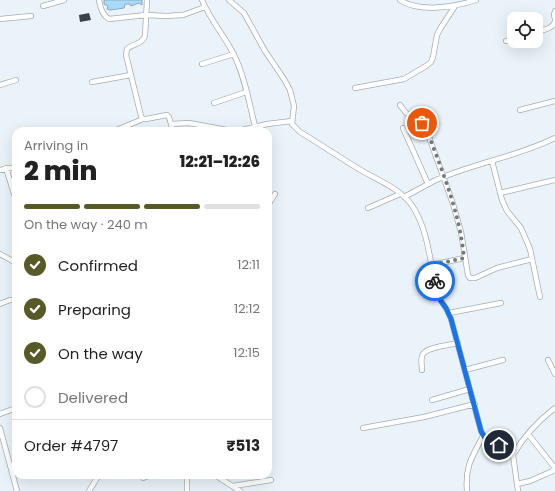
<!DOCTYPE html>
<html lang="en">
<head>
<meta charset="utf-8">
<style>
	:root { --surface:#fff; --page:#f2f2f2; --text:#222; --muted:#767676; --line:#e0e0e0; --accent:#575a27 }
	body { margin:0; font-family:Poppins,sans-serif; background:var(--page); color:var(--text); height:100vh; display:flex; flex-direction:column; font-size:15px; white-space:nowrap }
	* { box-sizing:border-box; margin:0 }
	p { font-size:13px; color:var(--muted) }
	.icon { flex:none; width:22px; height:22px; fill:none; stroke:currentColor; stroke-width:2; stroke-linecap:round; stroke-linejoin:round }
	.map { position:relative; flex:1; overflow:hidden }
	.panel { position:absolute; left:12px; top:127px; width:260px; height:352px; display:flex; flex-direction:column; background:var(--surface); border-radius:12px; box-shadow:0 4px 16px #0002 }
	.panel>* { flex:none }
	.fabs { position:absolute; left:507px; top:12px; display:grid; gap:8px }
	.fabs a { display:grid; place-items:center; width:36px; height:36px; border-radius:8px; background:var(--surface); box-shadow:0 4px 16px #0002; font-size:20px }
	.pin { position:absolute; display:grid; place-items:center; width:34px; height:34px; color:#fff; margin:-17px; border:2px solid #fff; border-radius:50%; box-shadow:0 1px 4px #0007 }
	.courier { position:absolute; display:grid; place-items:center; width:40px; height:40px; margin:-20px; border:3px solid #1a73e8; border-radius:50%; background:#fff; color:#222; box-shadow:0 1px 5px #0007 }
	.summary em { font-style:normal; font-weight:800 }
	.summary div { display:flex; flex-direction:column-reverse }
	.summary { display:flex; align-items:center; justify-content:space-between; height:68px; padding:0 12px }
	h1 { font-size:26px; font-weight:800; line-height:30px }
	.bar { display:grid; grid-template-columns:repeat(4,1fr); gap:6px 4px; align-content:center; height:48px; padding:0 12px }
	.bar i { height:5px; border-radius:3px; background:var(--line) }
	.bar .on { background:var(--accent) }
	.bar p { grid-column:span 4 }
	.line { display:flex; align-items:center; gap:10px; padding:0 12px; border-top:1px solid var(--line) }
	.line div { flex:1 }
	ol { padding:0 12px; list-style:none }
	li { display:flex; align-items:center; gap:12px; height:44px }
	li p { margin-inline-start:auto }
	li .icon { padding:4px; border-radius:50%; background:var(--accent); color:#fff; stroke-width:4 }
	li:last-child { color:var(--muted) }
	li i { width:22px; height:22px; border:2px solid var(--line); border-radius:50% }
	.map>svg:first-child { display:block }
	.water { fill:#aadafa; stroke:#87a9c0 }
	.building { fill:#3b4247 }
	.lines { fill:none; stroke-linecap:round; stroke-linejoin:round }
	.street-casing { stroke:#a6aeb4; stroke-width:6 }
	.street { stroke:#fff; stroke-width:4.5 }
	.done { stroke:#74797d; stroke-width:4; stroke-dasharray:0 7.2 }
	.route { stroke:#1a73e8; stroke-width:5 }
</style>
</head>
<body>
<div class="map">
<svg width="555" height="491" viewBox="0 0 555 491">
	<rect width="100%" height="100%" fill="#eaf3f9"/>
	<path class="water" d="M104 0H142V5L139 3 131 6 130 4H125L124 8 110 10 107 9 108 6 104 4Z"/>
	<path class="building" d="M89 13 91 20 80 22 79 15Z"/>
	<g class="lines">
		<g class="street-casing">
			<path id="street" d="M99 0C100 7 102 15 109 19L146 15 166 16 183 15 205 7
				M147 0 145 36C141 45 134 43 127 49L126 55 141 116 143 119H146L167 115 169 117 173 131
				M202 0C210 20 225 36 234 55 245 77 249 103 255 126
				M229 0 244 13 265 51 284 79 290 90 294 106 292 124 300 132C320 144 339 157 359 169 377 180 402 189 413 207 429 232 430 265 437 292 440 302 448 309 451 319L481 431C488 447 506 441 513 455L518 491
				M400 0C420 13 454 7 476 0
				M43 6 64 0
				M555 11 554 15 555 19
				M0 19 31 16
				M536 32C543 30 552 29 555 22
				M506 41 514 39
				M202 64 234 54
				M92 82 131 75
				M0 85 16 80
				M355 88 404 79 426 66 431 62 433 57 437 35 440 29 455 6
				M214 103 246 92
				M400 105 406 113 422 123 429 137 453 204 461 232 468 275 470 278H475L497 268 532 259
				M520 110 555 101
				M172 124 189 123 227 130 238 131 267 124 292 121
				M403 128 428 184
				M114 131 143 119
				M492 161 502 200 507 211 521 228 530 249 540 297
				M6 168 16 200
				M0 170 16 167
				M500 193 555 180
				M404 197C414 192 424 186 434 181 473 163 517 157 555 138
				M268 205 275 194
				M368 208 400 194
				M0 254 16 263
				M432 265 464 258
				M0 304 10 300H16
				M449 313 501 303
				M548 360 555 374
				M422 370C422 366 420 358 423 354 427 347 450 345 458 343
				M465 370 503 360
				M432 400 470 389
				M0 414 16 408
				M0 428 17 491
				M363 428 424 417 475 404
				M528 434 555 468
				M513 455C524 436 538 421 555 408
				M215 475 240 491
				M143 478 151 475
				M517 484 530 481 555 470
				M233 486 271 480
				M89 491 99 475
				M187 491V475
				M467 491C465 466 472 457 483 436"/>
		</g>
		<use href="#street" class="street"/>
	</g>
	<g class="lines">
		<path class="done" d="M422 123C429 133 432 145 437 157 449 189 461 223 464 258L432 265 435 281"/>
		<path class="route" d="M435 281 438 297 446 308 451 319 481 431 486 440 499 445"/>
	</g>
</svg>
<div class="fabs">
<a><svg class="icon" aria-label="locate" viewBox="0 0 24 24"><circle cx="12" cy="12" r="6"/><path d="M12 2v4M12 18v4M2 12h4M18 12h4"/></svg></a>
</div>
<div class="pin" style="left:422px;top:123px;background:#ea580c"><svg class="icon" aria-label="bag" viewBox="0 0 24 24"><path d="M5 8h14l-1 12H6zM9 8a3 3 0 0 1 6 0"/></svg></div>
<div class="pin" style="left:499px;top:445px;background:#1f2937"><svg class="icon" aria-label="home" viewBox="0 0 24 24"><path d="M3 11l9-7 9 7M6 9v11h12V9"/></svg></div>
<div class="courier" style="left:435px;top:281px"><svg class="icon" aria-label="bike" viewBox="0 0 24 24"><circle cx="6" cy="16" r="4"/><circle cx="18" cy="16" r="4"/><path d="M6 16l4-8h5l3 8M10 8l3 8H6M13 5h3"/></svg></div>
<section class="panel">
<div class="summary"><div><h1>2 min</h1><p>Arriving in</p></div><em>12:21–12:26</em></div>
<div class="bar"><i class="on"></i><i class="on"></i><i class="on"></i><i></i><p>On the way · 240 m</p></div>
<ol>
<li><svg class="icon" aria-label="check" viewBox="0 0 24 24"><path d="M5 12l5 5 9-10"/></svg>Confirmed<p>12:11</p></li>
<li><svg class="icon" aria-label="check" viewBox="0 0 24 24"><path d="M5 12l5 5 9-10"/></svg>Preparing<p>12:12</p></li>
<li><svg class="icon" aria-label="check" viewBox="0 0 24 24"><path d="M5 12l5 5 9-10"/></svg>On the way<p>12:15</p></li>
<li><i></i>Delivered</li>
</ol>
<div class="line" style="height:52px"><div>Order #4797</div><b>₹513</b></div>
</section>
</div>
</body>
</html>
